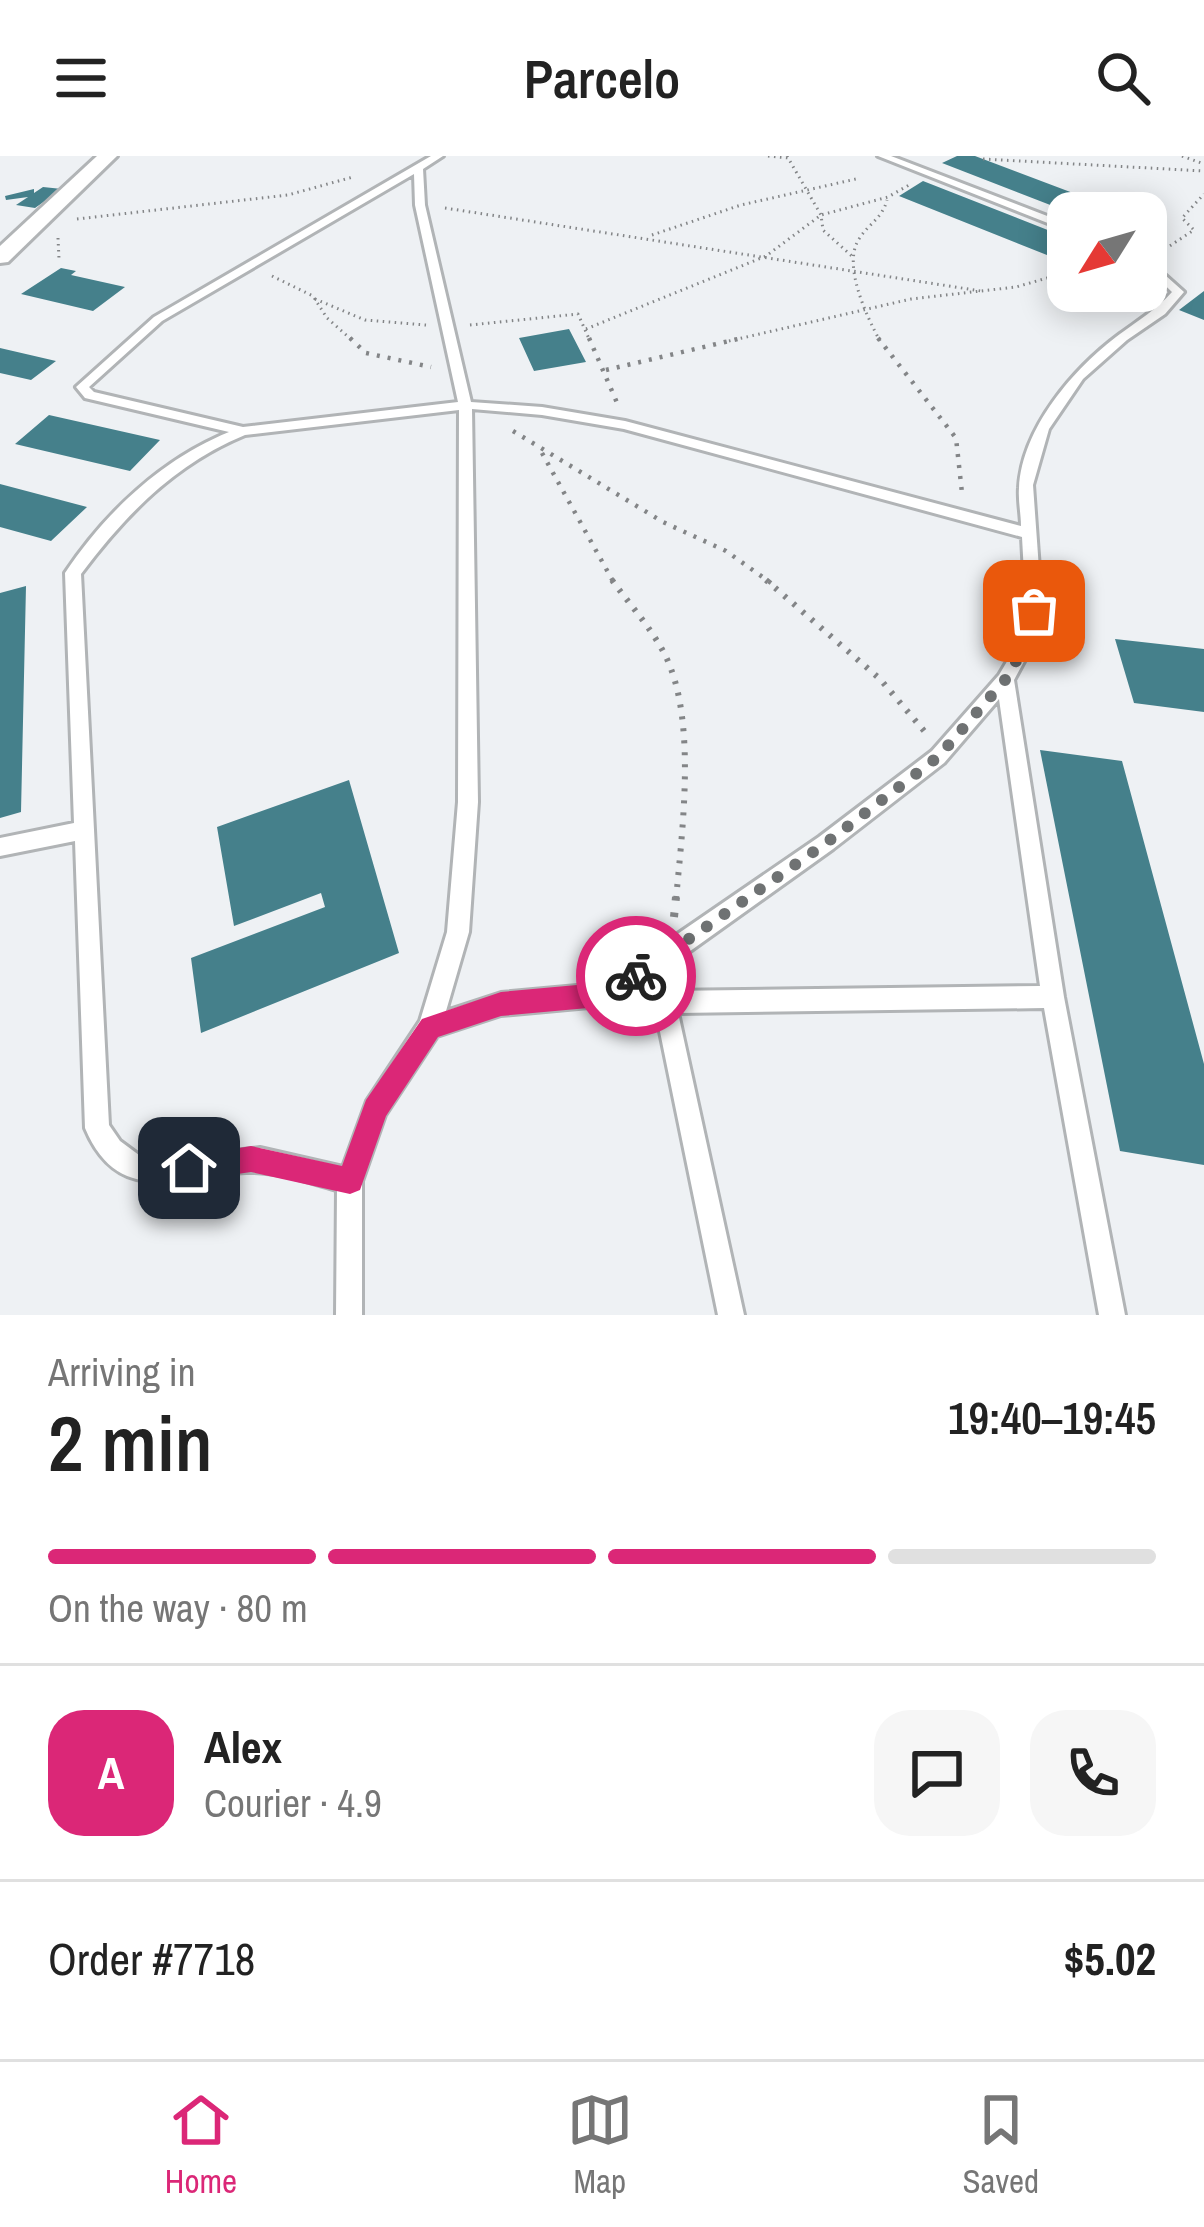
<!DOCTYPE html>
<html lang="en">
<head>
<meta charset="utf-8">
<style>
	:root { --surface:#fff; --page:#f6f6f6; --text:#222; --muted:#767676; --line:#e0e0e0; --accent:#db2777 }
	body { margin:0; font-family:"Archivo Narrow",sans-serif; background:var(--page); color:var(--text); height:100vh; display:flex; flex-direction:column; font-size:45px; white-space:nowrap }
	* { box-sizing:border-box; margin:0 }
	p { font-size:39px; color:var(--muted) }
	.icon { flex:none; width:66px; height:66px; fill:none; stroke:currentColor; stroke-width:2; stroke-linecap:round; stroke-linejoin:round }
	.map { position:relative; height:1159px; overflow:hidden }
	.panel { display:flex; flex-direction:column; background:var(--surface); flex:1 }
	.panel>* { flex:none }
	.needle { width:78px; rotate:233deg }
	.fabs { position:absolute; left:1047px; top:36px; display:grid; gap:24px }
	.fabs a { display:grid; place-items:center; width:120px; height:120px; border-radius:24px; background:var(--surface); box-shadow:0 6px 30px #0003; font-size:60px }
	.pin { position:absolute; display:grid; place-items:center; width:102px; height:102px; color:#fff; margin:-51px; border-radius:24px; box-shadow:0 6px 18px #0006 }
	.courier { position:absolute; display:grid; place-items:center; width:120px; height:120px; margin:-60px; border:9px solid #db2777; border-radius:50%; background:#fff; color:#222; box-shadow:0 3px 15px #0007 }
	.head em { font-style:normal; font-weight:600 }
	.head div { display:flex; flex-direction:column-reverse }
	.head { display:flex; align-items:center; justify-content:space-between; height:204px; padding:0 48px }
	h1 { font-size:78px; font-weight:600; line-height:90px }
	.bar { display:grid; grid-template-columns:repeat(4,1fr); gap:18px 12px; align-content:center; height:144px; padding:0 48px }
	.bar i { height:15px; border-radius:9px; background:var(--line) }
	.bar .active { background:var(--accent) }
	.bar p { grid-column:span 4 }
	.line { display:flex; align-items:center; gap:30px; padding:0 48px; border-top:3px solid var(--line) }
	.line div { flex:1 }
	.round { display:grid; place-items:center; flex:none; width:126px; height:126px; border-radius:36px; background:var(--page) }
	header { display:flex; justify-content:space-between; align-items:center; height:156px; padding:0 48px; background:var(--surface); font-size:54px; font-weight:600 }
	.menu { display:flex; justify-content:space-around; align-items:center; height:168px; border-top:3px solid var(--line); background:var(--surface); font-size:33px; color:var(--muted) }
	.menu a { display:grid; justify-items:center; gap:6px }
	.menu .active { color:var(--accent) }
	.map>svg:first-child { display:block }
	.building { fill:#45808b }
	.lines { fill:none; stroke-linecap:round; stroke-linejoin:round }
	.service-casing { stroke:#b1b4b6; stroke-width:6 }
	.minor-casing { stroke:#b1b4b6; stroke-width:6 }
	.path-far3 { stroke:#838587; stroke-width:3; stroke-dasharray:1.5 4.5; stroke-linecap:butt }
	.path-far2 { stroke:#838587; stroke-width:4.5; stroke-dasharray:3 8; stroke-linecap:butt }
	.path-far1 { stroke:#838587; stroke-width:6; stroke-dasharray:3 9; stroke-linecap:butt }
	.path { stroke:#838587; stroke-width:8; stroke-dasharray:4.5 12; stroke-linecap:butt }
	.service { fill:#fff; fill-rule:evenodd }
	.minor { fill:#fff; fill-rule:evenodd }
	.route { fill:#db2777 }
	.done { stroke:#6f7273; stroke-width:12; stroke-dasharray:0 21.6 }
</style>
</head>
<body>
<header><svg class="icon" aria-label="menu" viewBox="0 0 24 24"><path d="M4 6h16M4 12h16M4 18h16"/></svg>Parcelo<svg class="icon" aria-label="search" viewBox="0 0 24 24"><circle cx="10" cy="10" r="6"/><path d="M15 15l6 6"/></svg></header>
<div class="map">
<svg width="1204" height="1159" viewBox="0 0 1204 1159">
	<rect width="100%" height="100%" fill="#eef1f4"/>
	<path class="building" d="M957 0H975L1126 57H1071L942 7Z
		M923 25 1068 82V102L1062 105 899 40Z
		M43 31 62 33 35 52 16 49 28 41 6 44 5 40 34 33V37Z
		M61 112 76 115 71 119 125 131 93 155 21 138Z
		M1204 135V164L1179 154Z
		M569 173 586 206 534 215 519 182Z
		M0 192 56 205 31 224 0 217Z
		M49 259 160 284 130 315 15 288Z
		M0 328 87 351 51 385 0 371Z
		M26 430 21 656 0 662V437Z
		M1115 483 1204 493V556L1134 547Z
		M1040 594 1122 605 1204 908V1009L1120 995Z
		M349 624 399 797 201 877 191 802 325 751 321 737 234 770 217 671Z"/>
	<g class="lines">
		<g class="service-casing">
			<path id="service" d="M431 0H443L423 13 425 49 471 246 542 251 625 265 1021 370C1021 358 1018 345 1019 332 1022 272 1074 212 1120 178 1139 164 1156 154 1172 136L1146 111V102L1184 136 1165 158 1127 184 1083 223 1049 273 1033 329 1042 455 1028 498 1014 524 1064 841 1125 1159H1099L1044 852 678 857 744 1159H718L656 856 589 851 501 859 437 880 385 959 362 1025V1159H336L337 1034C308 1026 277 1015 246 1016 181 1019 119 1053 85 972L75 685 0 700V682L74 667 65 417C105 357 162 303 229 276L85 242 76 231 154 161ZM414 18 415 49 458 246 243 271 94 236 89 231 162 165ZM472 253 542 259 624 273 1022 381 1026 455 1012 497 999 519 932 595 819 681 628 812 588 829 501 837 446 855 469 776 478 646ZM459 254 458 646 447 776 420 865 367 945 343 1011 260 992 162 1003 143 1002 120 985 109 969 81 418C126 358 175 308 245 279ZM999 543 1040 830 665 835 633 832 644 828 833 693 944 607Z
				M878 0H891L1068 68V75Z"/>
		</g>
		<g class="minor-casing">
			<path id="minor" d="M97 0H117L8 106 0 107V90Z"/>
		</g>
		<path class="path-far3" d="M768 0 789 2
			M787 0 821 59 823 74 854 102
			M1182 0 1204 8
			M983 3 1204 15
			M445 52 981 135
			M77 63 288 39 353 21
			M652 79 741 49 856 23
			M58 82 59 103
			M1165 93 1194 74 1182 62 1204 38
			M272 120 313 140 327 162 353 185
			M315 143 365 164 426 169
			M470 169 578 158 590 185
			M586 173 766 100 821 59 888 41 909 29
			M729 185 911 143 1016 131 1068 116
			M880 185C867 161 842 109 859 83 868 68 882 63 887 44"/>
		<path class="path-far2" d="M350 182 366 197 431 211
			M589 182 618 249
			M878 182 956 282 962 337
			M606 214 742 182
			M513 275 663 366 726 395 771 427
			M542 297 614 427"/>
		<path class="path-far1" d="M612 424C630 449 653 474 666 501 697 566 682 674 676 744
			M766 424 880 523 925 576"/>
		<path class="path" d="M674 761 676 741"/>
		<use href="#service" class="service"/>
		<use href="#minor" class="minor"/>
	</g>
	<path class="route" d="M636 808 648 820 644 828 588 852 501 860 438 881 386 960 360 1034 350 1038 251 1016 189 1025 180 1021 176 1012 180 1002 251 990 342 1010 366 944 422 863 501 836 588 828Z"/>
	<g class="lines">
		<path class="done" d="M636 820 826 687 938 601 1005 524 1020 498 1034 455"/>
	</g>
</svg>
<div class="fabs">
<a><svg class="needle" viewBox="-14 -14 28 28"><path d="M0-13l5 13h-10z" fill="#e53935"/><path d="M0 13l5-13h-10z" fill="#767676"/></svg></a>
</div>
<div class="pin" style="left:1034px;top:455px;background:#ea580c"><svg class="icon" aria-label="bag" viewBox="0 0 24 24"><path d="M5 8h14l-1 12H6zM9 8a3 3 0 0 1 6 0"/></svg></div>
<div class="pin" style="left:189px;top:1012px;background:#1f2937"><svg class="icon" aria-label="home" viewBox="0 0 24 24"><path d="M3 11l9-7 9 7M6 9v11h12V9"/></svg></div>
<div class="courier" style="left:636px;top:820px"><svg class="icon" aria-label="bike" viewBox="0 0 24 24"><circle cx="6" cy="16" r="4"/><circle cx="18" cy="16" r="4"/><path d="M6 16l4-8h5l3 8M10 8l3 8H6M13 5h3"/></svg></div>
</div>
<section class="panel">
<div class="head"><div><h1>2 min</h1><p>Arriving in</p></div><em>19:40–19:45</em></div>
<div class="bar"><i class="active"></i><i class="active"></i><i class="active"></i><i></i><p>On the way · 80 m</p></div>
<div class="line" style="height:216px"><b class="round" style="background:var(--accent);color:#fff">A</b><div><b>Alex</b><p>Courier · 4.9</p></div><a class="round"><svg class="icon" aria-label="chat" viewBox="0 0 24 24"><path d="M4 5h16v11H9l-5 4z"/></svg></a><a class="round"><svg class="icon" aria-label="phone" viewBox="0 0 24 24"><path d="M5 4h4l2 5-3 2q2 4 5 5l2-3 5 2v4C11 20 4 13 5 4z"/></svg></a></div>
<div class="line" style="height:156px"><div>Order #7718</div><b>$5.02</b></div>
</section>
<nav class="menu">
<a class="active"><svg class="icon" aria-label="home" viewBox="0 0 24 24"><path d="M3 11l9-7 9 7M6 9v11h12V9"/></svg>Home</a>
<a><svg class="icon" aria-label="map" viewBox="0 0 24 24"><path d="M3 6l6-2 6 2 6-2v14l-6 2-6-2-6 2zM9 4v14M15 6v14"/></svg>Map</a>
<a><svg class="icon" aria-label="saved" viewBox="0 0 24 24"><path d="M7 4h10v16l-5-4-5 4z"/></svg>Saved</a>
</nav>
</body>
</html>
